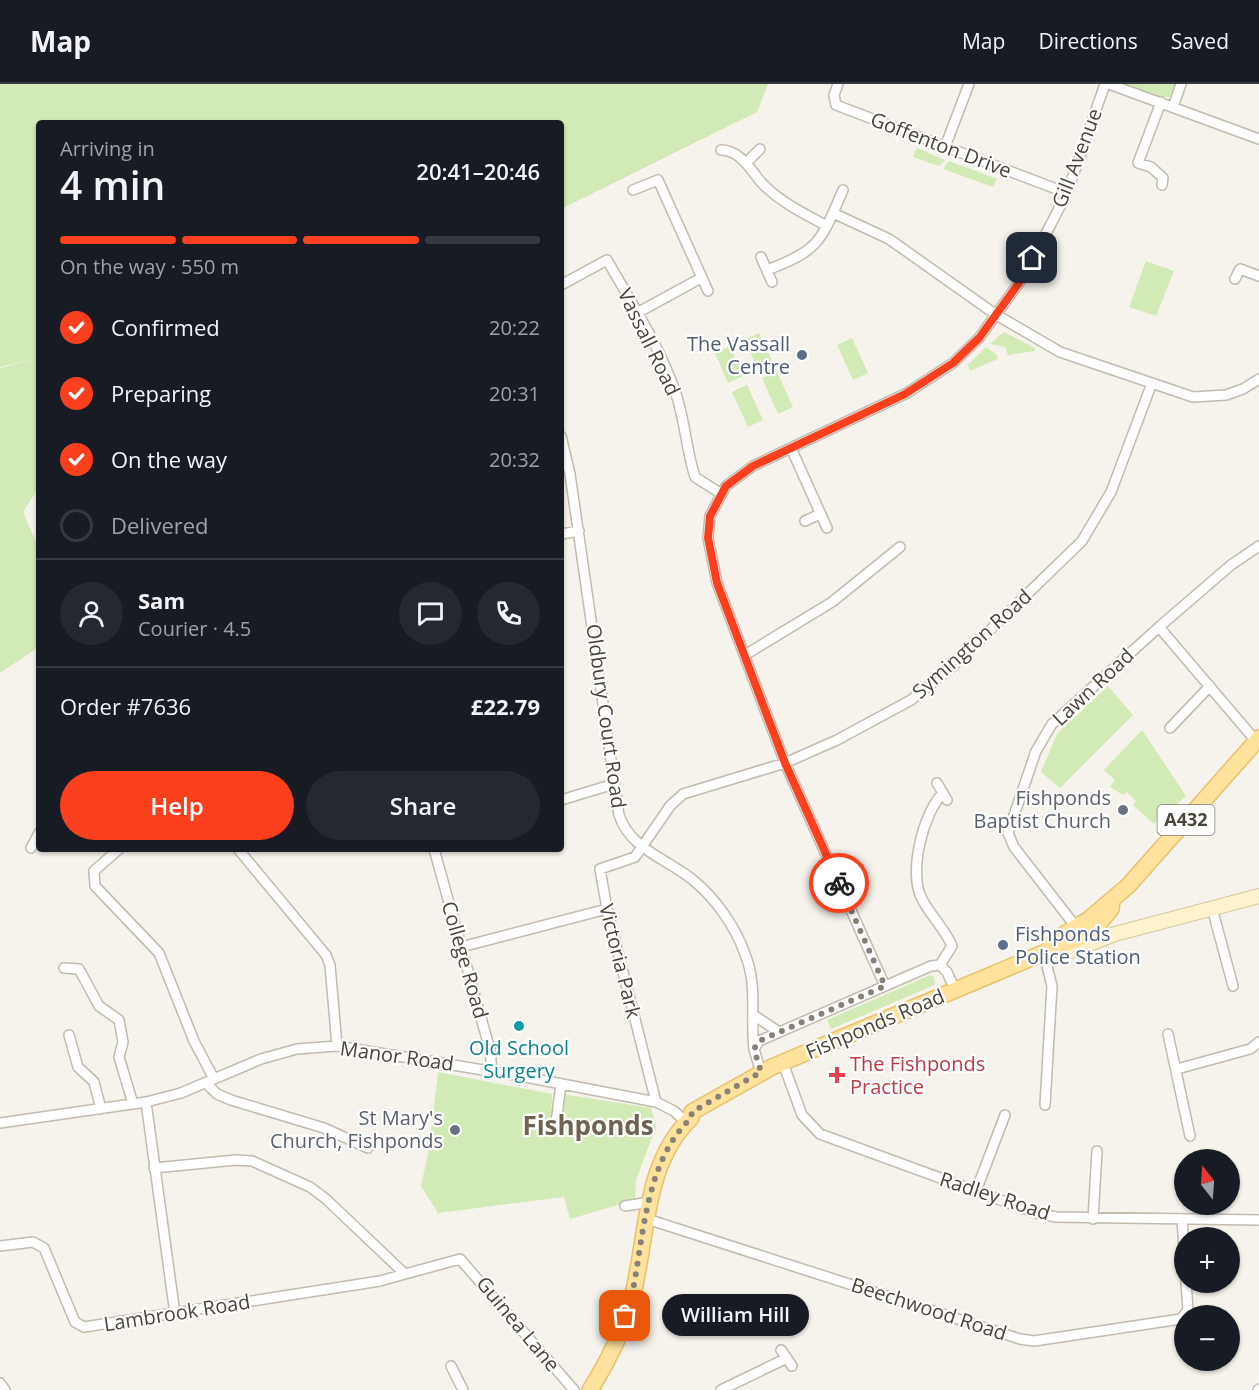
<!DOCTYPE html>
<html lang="en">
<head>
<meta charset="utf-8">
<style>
	:root { --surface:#171b24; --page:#242831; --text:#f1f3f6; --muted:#9ea1a6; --line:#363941; --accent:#fc3f1d }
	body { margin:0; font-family:"Open Sans",sans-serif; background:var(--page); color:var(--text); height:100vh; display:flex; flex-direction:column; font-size:22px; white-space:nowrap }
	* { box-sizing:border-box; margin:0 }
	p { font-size:20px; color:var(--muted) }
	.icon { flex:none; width:33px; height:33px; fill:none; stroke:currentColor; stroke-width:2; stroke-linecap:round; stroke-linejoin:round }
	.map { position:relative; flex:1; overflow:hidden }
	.side { position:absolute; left:36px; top:36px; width:528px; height:732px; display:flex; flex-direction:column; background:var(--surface); border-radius:6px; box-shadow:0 2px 4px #0004 }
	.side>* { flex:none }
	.needle { width:39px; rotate:343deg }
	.tools { position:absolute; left:1174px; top:1065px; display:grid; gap:12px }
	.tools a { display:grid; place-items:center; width:66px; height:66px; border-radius:50%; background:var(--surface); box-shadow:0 2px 4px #0004; font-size:30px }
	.pin { position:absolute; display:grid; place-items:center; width:51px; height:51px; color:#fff; margin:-26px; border-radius:12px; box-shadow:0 3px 9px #0006 }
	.courier { position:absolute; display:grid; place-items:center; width:60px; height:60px; margin:-30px; border:4px solid #fc3f1d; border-radius:50%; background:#fff; color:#222; box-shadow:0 2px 8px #0007 }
	.bubble { position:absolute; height:42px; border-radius:21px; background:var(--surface); box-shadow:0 2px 4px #0004; font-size:20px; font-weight:600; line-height:42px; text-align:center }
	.overview em { font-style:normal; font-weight:600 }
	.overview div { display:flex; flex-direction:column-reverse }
	.overview { display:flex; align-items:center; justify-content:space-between; height:102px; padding:0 24px }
	h1 { font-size:39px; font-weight:600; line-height:45px }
	.bar { display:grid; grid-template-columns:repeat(4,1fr); gap:9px 6px; align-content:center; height:72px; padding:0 24px }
	.bar i { height:8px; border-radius:4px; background:var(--line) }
	.bar .selected { background:var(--accent) }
	.bar p { grid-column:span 4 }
	.line { display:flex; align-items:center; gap:15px; padding:0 24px; border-top:2px solid var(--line) }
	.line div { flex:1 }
	.round { display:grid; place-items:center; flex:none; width:63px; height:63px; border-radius:32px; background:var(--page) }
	ol { padding:0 24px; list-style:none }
	li { display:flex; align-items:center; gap:18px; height:66px }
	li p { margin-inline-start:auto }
	li .icon { padding:6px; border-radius:50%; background:var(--accent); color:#fff; stroke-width:4 }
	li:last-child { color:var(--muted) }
	li i { width:33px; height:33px; border:3px solid var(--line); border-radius:50% }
	.action { display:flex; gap:12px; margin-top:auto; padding:12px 24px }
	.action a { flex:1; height:69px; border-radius:36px; background:var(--accent); color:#fff; font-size:24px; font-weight:600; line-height:69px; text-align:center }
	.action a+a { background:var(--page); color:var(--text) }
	header { display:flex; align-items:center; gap:36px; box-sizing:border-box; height:84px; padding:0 30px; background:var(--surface); border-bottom:2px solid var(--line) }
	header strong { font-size:28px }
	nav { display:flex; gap:33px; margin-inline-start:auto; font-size:21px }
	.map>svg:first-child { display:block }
	.green { fill:#d2eab5 }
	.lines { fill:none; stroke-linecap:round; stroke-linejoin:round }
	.street-casing { stroke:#c2bbae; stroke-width:12 }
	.secondary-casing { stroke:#d6c79b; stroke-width:16 }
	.primary-casing { stroke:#e6c16a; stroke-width:18 }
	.street { stroke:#fff; stroke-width:9 }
	.secondary { stroke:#fff3cd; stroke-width:14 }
	.primary { stroke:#ffe39c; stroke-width:15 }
	.done { stroke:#878178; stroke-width:6; stroke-dasharray:0 10.8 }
	.route { stroke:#fc3f1d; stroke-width:8 }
	.service-dot { fill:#5c6f8a; stroke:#fff; stroke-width:2 }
	.worship-dot { fill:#6b7280; stroke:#fff; stroke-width:2 }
	.culture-dot { fill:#0f9aa8; stroke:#fff; stroke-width:2 }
	.health-dot { fill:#e0444e; stroke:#fff; stroke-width:2 }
	.labels { text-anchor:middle; stroke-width:4.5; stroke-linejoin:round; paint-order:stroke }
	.shield { fill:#fff; stroke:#817c74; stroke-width:1.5 }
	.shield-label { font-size:18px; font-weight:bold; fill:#4b4439 }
	.street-label { font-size:20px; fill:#4b4439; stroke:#fff }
	.service-label { font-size:20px; fill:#4e5e75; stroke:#fff; text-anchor:end }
	.worship-label { font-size:20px; fill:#5b616d; stroke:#fff; text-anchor:end }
	.culture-label { font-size:20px; fill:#0d838f; stroke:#fff }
	.health-label { font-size:20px; fill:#be3a42; stroke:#fff; text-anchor:start }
	.district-label { font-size:26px; font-weight:bold; fill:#6e6250; stroke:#fff }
</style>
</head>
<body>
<header>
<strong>Map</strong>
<nav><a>Map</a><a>Directions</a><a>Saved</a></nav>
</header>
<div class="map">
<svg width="1259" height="1306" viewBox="0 0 1259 1306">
	<rect width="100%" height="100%" fill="#f6f3ec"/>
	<path class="green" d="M0 0H768L757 28 561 125V39H39V403L23 428 39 465V563L0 589V284L38 274 0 283Z
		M1126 0H1177L1170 13H1154Z
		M917 64 945 76 939 82 913 73Z
		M949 77 997 95 993 103 943 85Z
		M1146 177 1174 187 1156 232 1129 223Z
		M1004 248 1035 264V267L1008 271 1005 263 990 260Z
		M759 249 773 279 758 285 744 256Z
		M852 254 868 289 853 296 837 261Z
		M730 262 743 292 728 299 715 269Z
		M986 263 996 270 998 275 970 287 968 281Z
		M777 288 793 323 778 330 762 294Z
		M747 301 763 336 748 343 732 308Z
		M1108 602 1133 631 1060 704 1041 688 1057 650Z
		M1142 646 1186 712 1154 740 1133 721 1136 717 1127 708 1123 711 1110 703 1115 696 1104 686Z
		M930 891 934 893 935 901 831 945 827 936Z
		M438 988 552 1010 551 1052 558 1050 563 1010 651 1024 656 1043 636 1096 635 1116 570 1135 564 1113 438 1129 421 1102 429 1065Z"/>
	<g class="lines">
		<g class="street-casing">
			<path id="street" d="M838 0 834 11 836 21 1067 109
				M1109 0 1259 55
				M1161 18 1138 79 1151 83 1163 94 1162 101
				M1173 23 1181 0
				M945 63 969 0
				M721 66C739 66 750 84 760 97 779 118 803 129 827 142
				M746 79 760 65
				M633 106 658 96 708 207
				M833 129 889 155 995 230 1060 268 1193 313 1226 311 1243 305 1259 295
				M761 173 772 198
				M767 186C821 166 821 156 843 106
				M1235 195 1240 185 1259 192
				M561 201 607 176C631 218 659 261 675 307 685 335 686 365 695 393L720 409
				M637 229 701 194
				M561 352 570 390 619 731C630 765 667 775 693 796 716 815 735 842 745 870 758 902 750 933 754 965
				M791 364 827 444
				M805 437 820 430
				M561 450 579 447
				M1159 543 1256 657
				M745 571 832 518 900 463
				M1170 644 1210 602
				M937 699 947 716
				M561 716 614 700
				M31 764 39 749
				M119 765 94 787 95 802 159 869 194 957 214 995
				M238 765 326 871 330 881 337 962
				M434 765 490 966 492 987
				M1212 824 1233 902
				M1076 843 1014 763 1008 749 1036 667 1052 640 1159 543 1231 481 1259 462
				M461 863 607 825
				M1044 870 1052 902 1045 1021
				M940 881 952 862C945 845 930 831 922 815 908 789 923 729 943 709
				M64 884 79 885 99 922 119 936 123 958 119 973 133 1020
				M885 902 785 679 717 499 708 454 710 432 726 402 753 382 907 309 953 279 979 254 1024 192 1067 109 1105 0
				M755 932 779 948
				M1168 950 1190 1052
				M69 951 78 983 94 998 101 1025
				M783 979 802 1031 820 1050 1036 1129 1056 1133 1259 1136
				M1177 985 1250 965 1259 958
				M761 989 754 965 759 957 931 882 940 881 947 888 955 906
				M206 999 217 1010 231 1016 324 1044 368 1064
				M146 1018 175 1230
				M656 1018 607 825 600 785 635 773 670 722 683 710 785 679 837 656 911 616 953 582 1082 457 1111 408 1152 299
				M0 1039 146 1018 181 1009 261 975 297 965 337 962 520 992 656 1018 674 1027 686 1038
				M555 1046 561 1000
				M154 1084 236 1076 252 1077 310 1103 326 1115 405 1190 460 1175 574 1306
				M976 1107 1005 1031
				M625 1122 650 1118
				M647 1135 1020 1255 1034 1257 1181 1235 1188 1226 1186 1198
				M1093 1135 1097 1067
				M1182 1135 1185 1183
				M0 1162 33 1158 44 1164 75 1238 84 1243 380 1197 405 1190
				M781 1266 792 1282
				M451 1282 463 1306
				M0 1299 5 1306
				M721 1306 787 1274
				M1258 1306 1259 1305"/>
		</g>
		<g class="secondary-casing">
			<path id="secondary" d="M1054 866 1071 867 1115 850 1259 812"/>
		</g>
		<g class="primary-casing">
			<path id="primary" d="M1049 865 1055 856 1088 836 1128 802 1259 654
				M590 1306C608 1278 623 1246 632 1214 648 1153 643 1080 691 1034L692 1028 772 983 1091 849 1111 825 1112 817"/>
		</g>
		<use href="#street" class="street"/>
		<use href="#secondary" class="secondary"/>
		<use href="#primary" class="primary"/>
	</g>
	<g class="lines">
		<path class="done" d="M625 1232 631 1216C644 1155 644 1079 691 1034L692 1028 761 988 754 965 759 957 885 902 839 799"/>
		<path class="route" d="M839 799 785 679 717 499 708 454 710 432 726 402 753 382 905 310 953 279 979 254 1024 192 1032 174"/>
	</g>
	<g class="service-dot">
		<circle cx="802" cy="271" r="6"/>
		<circle cx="1003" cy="861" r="6"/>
	</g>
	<g class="worship-dot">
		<circle cx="1123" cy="726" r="6"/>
		<circle cx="455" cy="1046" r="6"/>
	</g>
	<circle class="culture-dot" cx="519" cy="942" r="6"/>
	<path class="health-dot" d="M834 982h6v6h6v6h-6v6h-6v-6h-6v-6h6z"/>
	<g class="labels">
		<rect class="shield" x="1157.5" y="721" width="57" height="30" rx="4.5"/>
		<g class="shield-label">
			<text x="1186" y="742">A432</text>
		</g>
		<g class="street-label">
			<text transform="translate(941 61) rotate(21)" y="7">Goffenton Drive</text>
			<text transform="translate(1077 74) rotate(-69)" y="7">Gill Avenue</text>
			<text transform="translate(649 258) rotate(64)" y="7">Vassall Road</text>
			<text transform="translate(972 560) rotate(-42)" y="7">Symington Road</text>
			<text transform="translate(1093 603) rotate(-43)" y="7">Lawn Road</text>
			<text transform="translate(606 632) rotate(82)" y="7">Oldbury Court Road</text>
			<text transform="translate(465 876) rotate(74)" y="7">College Road</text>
			<text transform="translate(620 877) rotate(76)" y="7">Victoria Park</text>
			<text transform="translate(875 940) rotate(-23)" y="7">Fishponds Road</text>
			<text transform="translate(397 972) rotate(8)" y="7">Manor Road</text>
			<text transform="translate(995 1112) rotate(18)" y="7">Radley Road</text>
			<text transform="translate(929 1225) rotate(18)" y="7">Beechwood Road</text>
			<text transform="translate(177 1229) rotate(-9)" y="7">Lambrook Road</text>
			<text transform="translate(518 1240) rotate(50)" y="7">Guinea Lane</text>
		</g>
		<g class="service-label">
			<text x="790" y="267">The Vassall<tspan x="790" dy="23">Centre</tspan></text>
			<text x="1015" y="857" text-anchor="start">Fishponds<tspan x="1015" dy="23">Police Station</tspan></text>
		</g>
		<g class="worship-label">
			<text x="1111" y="721">Fishponds<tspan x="1111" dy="23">Baptist Church</tspan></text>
			<text x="443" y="1041">St Mary's<tspan x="443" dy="23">Church, Fishponds</tspan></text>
		</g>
		<g class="culture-label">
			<text x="519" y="971">Old School<tspan x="519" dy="23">Surgery</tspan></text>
		</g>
		<g class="health-label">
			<text x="850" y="987">The Fishponds<tspan x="850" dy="23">Practice</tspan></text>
		</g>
		<g class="district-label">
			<text x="588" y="1051">Fishponds</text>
		</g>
	</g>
</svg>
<div class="tools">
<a><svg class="needle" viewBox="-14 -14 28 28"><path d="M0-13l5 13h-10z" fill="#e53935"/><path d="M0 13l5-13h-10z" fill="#9ea1a6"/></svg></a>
<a>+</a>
<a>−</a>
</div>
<div class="pin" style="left:625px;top:1232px;background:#ea580c"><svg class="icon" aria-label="bag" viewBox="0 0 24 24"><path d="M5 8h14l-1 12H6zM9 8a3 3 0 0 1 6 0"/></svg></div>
<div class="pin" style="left:1032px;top:174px;background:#1f2937"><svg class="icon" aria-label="home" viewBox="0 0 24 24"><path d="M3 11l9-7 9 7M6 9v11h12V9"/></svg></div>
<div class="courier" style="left:839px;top:799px"><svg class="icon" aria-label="bike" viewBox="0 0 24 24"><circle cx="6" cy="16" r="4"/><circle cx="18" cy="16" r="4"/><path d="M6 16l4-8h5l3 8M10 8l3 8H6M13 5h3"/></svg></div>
<div class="bubble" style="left:662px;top:1210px;width:147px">William Hill</div>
<section class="side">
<div class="overview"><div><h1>4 min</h1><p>Arriving in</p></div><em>20:41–20:46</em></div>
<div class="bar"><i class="selected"></i><i class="selected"></i><i class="selected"></i><i></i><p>On the way · 550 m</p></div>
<ol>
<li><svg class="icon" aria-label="check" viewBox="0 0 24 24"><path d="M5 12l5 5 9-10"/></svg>Confirmed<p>20:22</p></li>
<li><svg class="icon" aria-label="check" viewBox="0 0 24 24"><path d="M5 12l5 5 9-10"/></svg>Preparing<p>20:31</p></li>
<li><svg class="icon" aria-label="check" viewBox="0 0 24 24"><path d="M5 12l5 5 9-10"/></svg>On the way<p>20:32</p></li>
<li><i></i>Delivered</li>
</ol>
<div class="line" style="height:108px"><a class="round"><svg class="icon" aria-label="person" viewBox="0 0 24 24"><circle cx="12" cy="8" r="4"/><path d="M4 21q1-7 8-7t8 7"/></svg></a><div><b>Sam</b><p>Courier · 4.5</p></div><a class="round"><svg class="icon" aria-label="chat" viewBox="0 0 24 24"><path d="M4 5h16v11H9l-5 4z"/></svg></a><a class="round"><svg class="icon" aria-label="phone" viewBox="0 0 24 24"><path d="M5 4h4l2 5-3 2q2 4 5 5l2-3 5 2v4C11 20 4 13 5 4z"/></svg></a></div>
<div class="line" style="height:78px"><div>Order #7636</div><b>£22.79</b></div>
<div class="action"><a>Help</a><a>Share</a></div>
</section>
</div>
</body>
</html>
